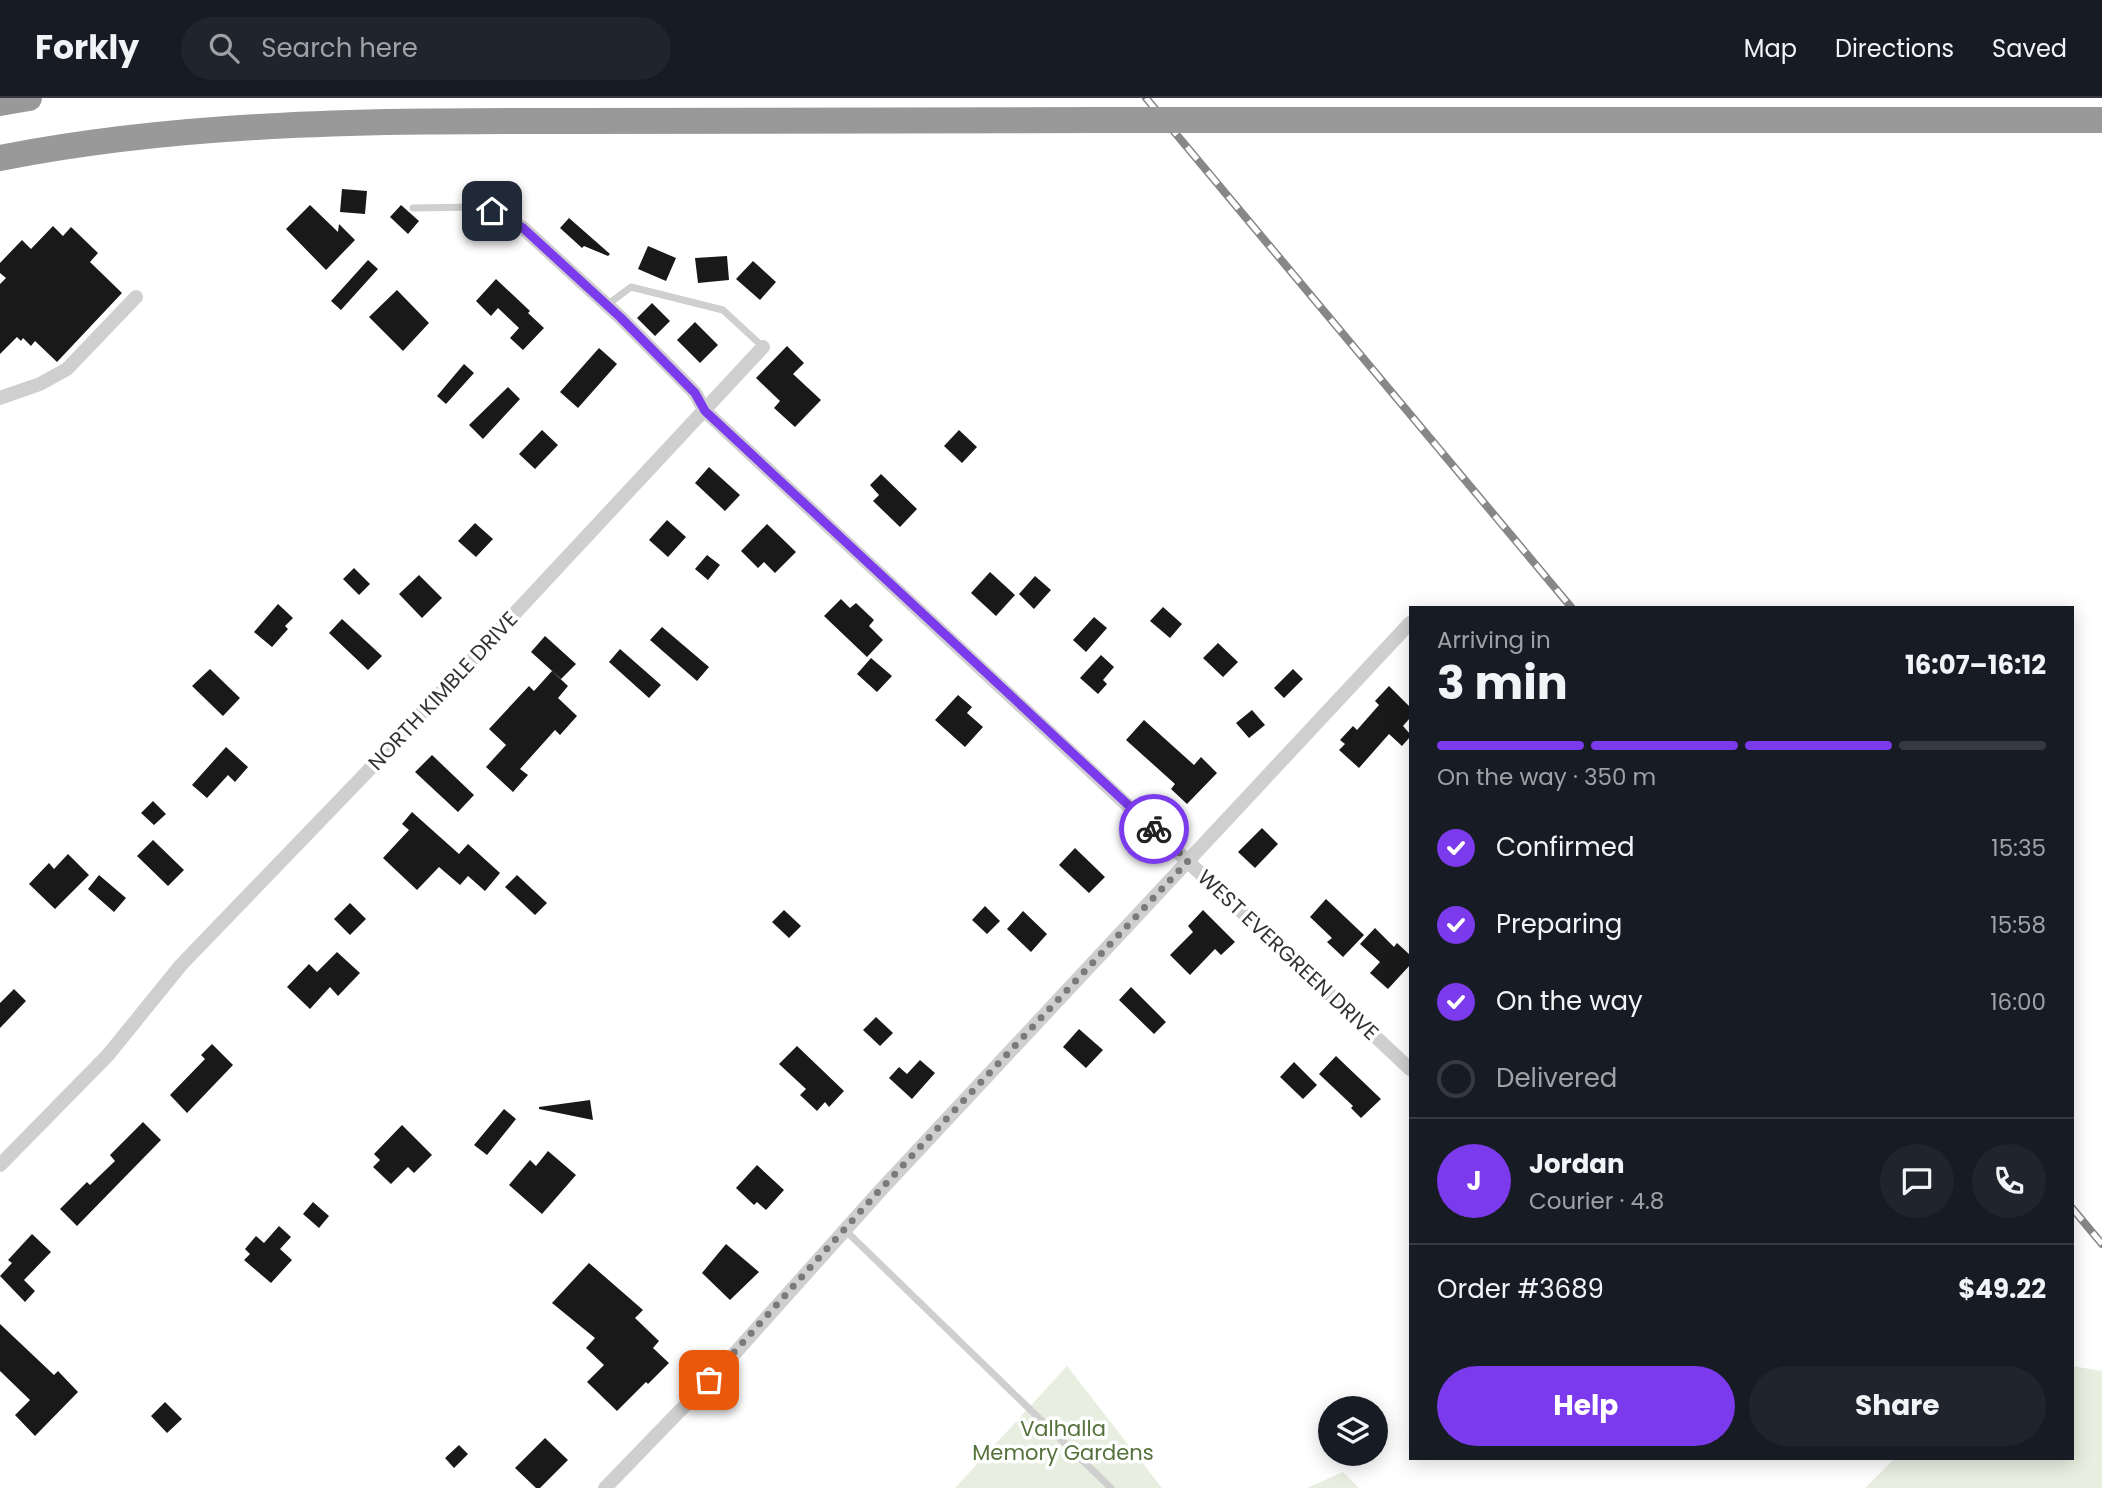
<!DOCTYPE html>
<html lang="en">
<head>
<meta charset="utf-8">
<style>
	:root { --surface:#171b24; --page:#20242c; --text:#f1f3f6; --muted:#9ea1a6; --line:#363941; --accent:#7c3aed }
	body { margin:0; font-family:Poppins,sans-serif; background:var(--page); color:var(--text); height:100vh; display:flex; flex-direction:column; font-size:26px; white-space:nowrap }
	* { box-sizing:border-box; margin:0 }
	p { font-size:23px; color:var(--muted) }
	.icon { flex:none; width:38px; height:38px; fill:none; stroke:currentColor; stroke-width:2; stroke-linecap:round; stroke-linejoin:round }
	.map { position:relative; flex:1; overflow:hidden }
	.drawer { position:absolute; left:1409px; top:508px; width:665px; height:854px; display:flex; flex-direction:column; background:var(--surface); border-radius:0px; box-shadow:0 4px 18px #0003 }
	.drawer>* { flex:none }
	.buttons { position:absolute; left:1318px; top:1298px; display:grid; gap:14px }
	.buttons a { display:grid; place-items:center; width:70px; height:70px; border-radius:50%; background:var(--surface); box-shadow:0 4px 18px #0003; font-size:35px }
	.pin { position:absolute; display:grid; place-items:center; width:60px; height:60px; color:#fff; margin:-30px; border-radius:14px; box-shadow:0 4px 10px #0006 }
	.courier { position:absolute; display:grid; place-items:center; width:70px; height:70px; margin:-35px; border:5px solid #7c3aed; border-radius:50%; background:#fff; color:#222; box-shadow:0 2px 9px #0007 }
	.overview em { font-style:normal; font-weight:700 }
	.overview div { display:flex; flex-direction:column-reverse }
	.overview { display:flex; align-items:center; justify-content:space-between; height:119px; padding:0 28px }
	h1 { font-size:46px; font-weight:700; line-height:52px }
	.bar { display:grid; grid-template-columns:repeat(4,1fr); gap:10px 7px; align-content:center; height:84px; padding:0 28px }
	.bar i { height:9px; border-radius:5px; background:var(--line) }
	.bar .on { background:var(--accent) }
	.bar p { grid-column:span 4 }
	.line { display:flex; align-items:center; gap:18px; padding:0 28px; border-top:2px solid var(--line) }
	.line div { flex:1 }
	.round { display:grid; place-items:center; flex:none; width:74px; height:74px; border-radius:37px; background:var(--page) }
	ol { padding:0 28px; list-style:none }
	li { display:flex; align-items:center; gap:21px; height:77px }
	li p { margin-inline-start:auto }
	li .icon { padding:7px; border-radius:50%; background:var(--accent); color:#fff; stroke-width:4 }
	li:last-child { color:var(--muted) }
	li i { width:38px; height:38px; border:4px solid var(--line); border-radius:50% }
	.cta { display:flex; gap:14px; margin-top:auto; padding:14px 28px }
	.cta a { flex:1; height:80px; border-radius:42px; background:var(--accent); color:#fff; font-size:28px; font-weight:700; line-height:80px; text-align:center }
	.cta a+a { background:var(--page); color:var(--text) }
	header { display:flex; align-items:center; gap:42px; box-sizing:border-box; height:98px; padding:0 35px; background:var(--surface); border-bottom:2px solid var(--line) }
	header strong { font-size:33px }
	nav { display:flex; gap:38px; margin-inline-start:auto; font-size:24px }
	.search { width:490px; height:63px; background:var(--page); display:flex; align-items:center; gap:18px; box-sizing:border-box; padding:0 24px; border-radius:38px; color:var(--muted); font-size:26px }
	.map>svg:first-child { display:block }
	.green { fill:#e8efe0 }
	.building { fill:#191919 }
	.lines { fill:none; stroke-linecap:round; stroke-linejoin:round }
	.service { stroke:#cfcfcf; stroke-width:7 }
	.minor { stroke:#cfcfcf; stroke-width:14 }
	.motorway { stroke:#999; stroke-width:26 }
	.rail-casing { stroke:#878787; stroke-width:8 }
	.rail { stroke:#fff; stroke-width:5; stroke-dasharray:16; stroke-linecap:butt }
	.motorway-bridge { stroke:#999; stroke-width:26 }
	.done { stroke:#7a7a7a; stroke-width:7; stroke-dasharray:0 12.6 }
	.route { stroke:#7c3aed; stroke-width:9 }
	.labels { text-anchor:middle; stroke-width:7; stroke-linejoin:round; paint-order:stroke }
	.street-label { font-size:21px; fill:#323232; stroke:#fff }
	.park-label { font-size:21px; fill:#55713b; stroke:#fff }
</style>
</head>
<body>
<header>
<strong>Forkly</strong>
<div class="search"><svg class="icon" aria-label="search" viewBox="0 0 24 24"><circle cx="10" cy="10" r="6"/><path d="M15 15l6 6"/></svg>Search here</div>
<nav><a>Map</a><a>Directions</a><a>Saved</a></nav>
</header>
<div class="map">
<svg width="2102" height="1390" viewBox="0 0 2102 1390">
	<rect width="100%" height="100%" fill="#fff"/>
	<path class="green" d="M1067 1268 1162 1390H955Z
		M2072 1268 2102 1273V1390H1865L1895 1360H2072Z
		M1343 1374 1359 1390H1307Z"/>
	<path class="building" d="M342 91 367 93 365 116 340 114Z
		M310 107 338 134 339 126 355 142 326 172 286 131Z
		M401 107 419 123 408 136 390 119Z
		M569 120 610 156 608 158 584 148 582 150 560 130Z
		M53 128 63 138 71 129 98 155 90 164 122 195 57 264 35 243 31 248 23 240 21 243 17 239 0 256V186L6 180 0 175V165L22 142 31 151Z
		M648 148 676 160 666 183 638 171Z
		M727 158 729 182 698 185 695 160Z
		M368 162 378 171 341 212 331 203Z
		M753 163 776 184 760 202 736 181Z
		M496 181 530 213 528 215 544 230 523 252 510 240 519 230 498 210 491 218 476 203Z
		M397 192 429 225 403 253 369 219Z
		M652 205 670 223 655 238 637 220Z
		M695 224 718 247 700 265 677 242Z
		M787 248 804 265 793 276 821 302 795 329 774 310 780 303 756 280Z
		M599 250 617 266 578 310 560 294Z
		M464 266 474 275 446 306 437 298Z
		M508 289 520 301 483 341 469 327Z
		M542 332 558 347 535 371 519 356Z
		M959 332 977 349 962 365 944 348Z
		M709 369 740 397 725 413 695 385Z
		M881 376 917 411 900 429 873 403 879 397 870 387Z
		M667 422 686 439 668 459 649 442Z
		M475 425 493 441 476 459 458 443Z
		M767 426 796 454 775 475 764 464 758 470 741 453Z
		M707 457 720 467 708 482 695 471Z
		M354 470 370 486 359 497 343 481Z
		M990 474 1015 497 996 518 971 495Z
		M419 477 442 500 422 520 399 496Z
		M1035 478 1051 492 1034 511 1019 496Z
		M841 501 850 510 856 505 874 522 869 528 883 542 867 559 824 518Z
		M278 506 293 520 285 528 288 531 272 549 254 534Z
		M1163 509 1182 526 1170 540 1150 523Z
		M1094 519 1107 530 1086 554 1073 542Z
		M342 521 382 558 368 572 329 535Z
		M662 529 709 569 697 583 650 542Z
		M545 538 576 566 561 581 531 554Z
		M1218 545 1238 564 1223 579 1203 560Z
		M620 551 661 587 649 600 609 564Z
		M1101 557 1114 569 1103 582 1107 586 1098 596 1080 580Z
		M871 560 892 578 877 594 857 576Z
		M210 571 240 600 223 618 192 588Z
		M1293 571 1303 581 1284 600 1274 590Z
		M552 573 568 588 558 600 577 618 560 637 555 632 520 671 528 677 513 694 486 669 506 647 489 631 529 588 534 593Z
		M1389 588 1410 609V620L1403 628 1410 636V639L1402 648 1389 636 1359 670 1339 652 1345 646 1340 642 1353 628 1357 632 1379 607 1375 603Z
		M958 597 972 609 967 615 983 629 965 649 935 622Z
		M1252 612 1265 627 1249 640 1236 625Z
		M1144 622 1194 667 1201 659 1217 675 1187 706 1171 691 1175 686 1126 642Z
		M226 649 248 669 235 684 228 677 207 700 192 687Z
		M432 657 474 697 458 714 415 674Z
		M153 703 166 716 154 727 141 715Z
		M412 714 459 756 468 746 500 775 485 793 468 778 460 787 439 769 417 792 383 760 409 732 402 726Z
		M1262 730 1278 746 1255 770 1238 754Z
		M153 742 184 772 168 788 137 758Z
		M1075 750 1105 779 1089 795 1059 767Z
		M68 756 89 777 55 811 29 786 49 765 54 771Z
		M99 777 126 800 114 814 88 791Z
		M517 777 547 805 535 817 505 789Z
		M1326 801 1364 837 1343 859 1327 844 1332 840 1310 819Z
		M350 805 366 821 350 837 334 821Z
		M985 808 1000 823 987 836 972 822Z
		M784 812 801 828 789 840 772 824Z
		M1203 812 1235 844 1221 857 1215 851 1190 877 1170 857 1193 834 1188 828Z
		M1023 813 1047 836 1031 854 1007 831Z
		M1375 830 1394 849 1397 845 1410 857V867L1388 891 1370 875 1380 864 1360 846Z
		M337 854 360 875 338 898 330 889 310 911 287 889 309 866 317 874Z
		M1131 889 1166 924 1154 936 1119 902Z
		M14 891 26 903 0 930V905Z
		M876 919 893 935 880 948 863 932Z
		M1079 931 1103 952 1086 970 1063 949Z
		M212 946 233 967 187 1015 170 997 205 961 201 957Z
		M797 948 844 993 829 1009 825 1004 817 1013 800 997 806 991 779 966Z
		M1336 958 1381 1001 1361 1020 1351 1010 1353 1008 1319 976Z
		M920 962 935 975 912 1001 889 980 899 969 907 976Z
		M1294 964 1317 987 1303 1001 1280 979Z
		M590 1002 593 1022 539 1011V1009Z
		M504 1011 516 1021 487 1057 474 1047Z
		M143 1024 161 1042 77 1128 60 1111 87 1084 90 1087 115 1063 110 1057Z
		M402 1027 432 1057 414 1075 408 1069 391 1086 373 1069 380 1062 374 1056Z
		M548 1053 576 1077 542 1116 509 1087 530 1062 536 1068Z
		M757 1067 784 1092 766 1112 757 1104 754 1107 736 1090Z
		M313 1104 329 1118 319 1130 303 1116Z
		M279 1128 291 1139 280 1151 292 1162 271 1185 244 1162 250 1156 245 1151 256 1138 264 1145Z
		M32 1136 51 1154 24 1182 35 1193 25 1204 0 1178 12 1165 8 1162Z
		M726 1146 759 1174 730 1202 702 1175Z
		M589 1165 643 1212 635 1220 659 1243 653 1250 669 1265 648 1286 646 1284 617 1313 587 1284 604 1267 586 1250 595 1240 552 1205Z
		M0 1226 54 1277 58 1273 78 1294 35 1338 15 1317 30 1302 0 1273Z
		M165 1304 182 1321 167 1335 151 1318Z
		M545 1340 568 1362 540 1390H536L515 1370Z
		M459 1347 468 1356 454 1370 445 1360Z"/>
	<g class="lines">
		<path class="service" d="M413 110 477 109 492 113
			M607 207 631 189 723 212 763 249
			M845 1132 1111 1390"/>
		<path class="minor" d="M492 113 523 130 620 219 695 295 705 313 1410 971
			M0 300 40 286 67 271 136 199
			M0 1067 108 957 181 867 366 675 763 249
			M605 1390 727 1264 879 1094 1410 525"/>
		<path class="motorway" d="M0 5 29 0
			M1255 22H2102
			M0 60C187 23 377 23 567 23 744 22 921 22 1098 22"/>
		<g class="rail-casing">
			<path id="rail" d="M1146 0 1571 509
				M2072 1110 2102 1146"/>
		</g>
		<use href="#rail" class="rail"/>
		<path class="motorway-bridge" d="M1098 22H1255"/>
	</g>
	<g class="lines">
		<path class="done" d="M709 1282 878 1094 1188 763 1154 731"/>
		<path class="route" d="M492 113 523 130 620 219 695 295 705 313 1154 731"/>
	</g>
	<g class="labels">
		<g class="street-label">
			<text transform="translate(443 593) rotate(-47)" y="7">NORTH KIMBLE DRIVE</text>
			<text transform="translate(1288 857) rotate(43)" y="7">WEST EVERGREEN DRIVE</text>
		</g>
		<g class="park-label">
			<text x="1063" y="1338">Valhalla<tspan x="1063" dy="24">Memory Gardens</tspan></text>
		</g>
	</g>
</svg>
<div class="buttons">
<a><svg class="icon" aria-label="layers" viewBox="0 0 24 24"><path d="M12 4l9 5-9 5-9-5zM3 14l9 5 9-5"/></svg></a>
</div>
<div class="pin" style="left:709px;top:1282px;background:#ea580c"><svg class="icon" aria-label="bag" viewBox="0 0 24 24"><path d="M5 8h14l-1 12H6zM9 8a3 3 0 0 1 6 0"/></svg></div>
<div class="pin" style="left:492px;top:113px;background:#1f2937"><svg class="icon" aria-label="home" viewBox="0 0 24 24"><path d="M3 11l9-7 9 7M6 9v11h12V9"/></svg></div>
<div class="courier" style="left:1154px;top:731px"><svg class="icon" aria-label="bike" viewBox="0 0 24 24"><circle cx="6" cy="16" r="4"/><circle cx="18" cy="16" r="4"/><path d="M6 16l4-8h5l3 8M10 8l3 8H6M13 5h3"/></svg></div>
<section class="drawer">
<div class="overview"><div><h1>3 min</h1><p>Arriving in</p></div><em>16:07–16:12</em></div>
<div class="bar"><i class="on"></i><i class="on"></i><i class="on"></i><i></i><p>On the way · 350 m</p></div>
<ol>
<li><svg class="icon" aria-label="check" viewBox="0 0 24 24"><path d="M5 12l5 5 9-10"/></svg>Confirmed<p>15:35</p></li>
<li><svg class="icon" aria-label="check" viewBox="0 0 24 24"><path d="M5 12l5 5 9-10"/></svg>Preparing<p>15:58</p></li>
<li><svg class="icon" aria-label="check" viewBox="0 0 24 24"><path d="M5 12l5 5 9-10"/></svg>On the way<p>16:00</p></li>
<li><i></i>Delivered</li>
</ol>
<div class="line" style="height:126px"><b class="round" style="background:var(--accent);color:#fff">J</b><div><b>Jordan</b><p>Courier · 4.8</p></div><a class="round"><svg class="icon" aria-label="chat" viewBox="0 0 24 24"><path d="M4 5h16v11H9l-5 4z"/></svg></a><a class="round"><svg class="icon" aria-label="phone" viewBox="0 0 24 24"><path d="M5 4h4l2 5-3 2q2 4 5 5l2-3 5 2v4C11 20 4 13 5 4z"/></svg></a></div>
<div class="line" style="height:91px"><div>Order #3689</div><b>$49.22</b></div>
<div class="cta"><a>Help</a><a>Share</a></div>
</section>
</div>
</body>
</html>
